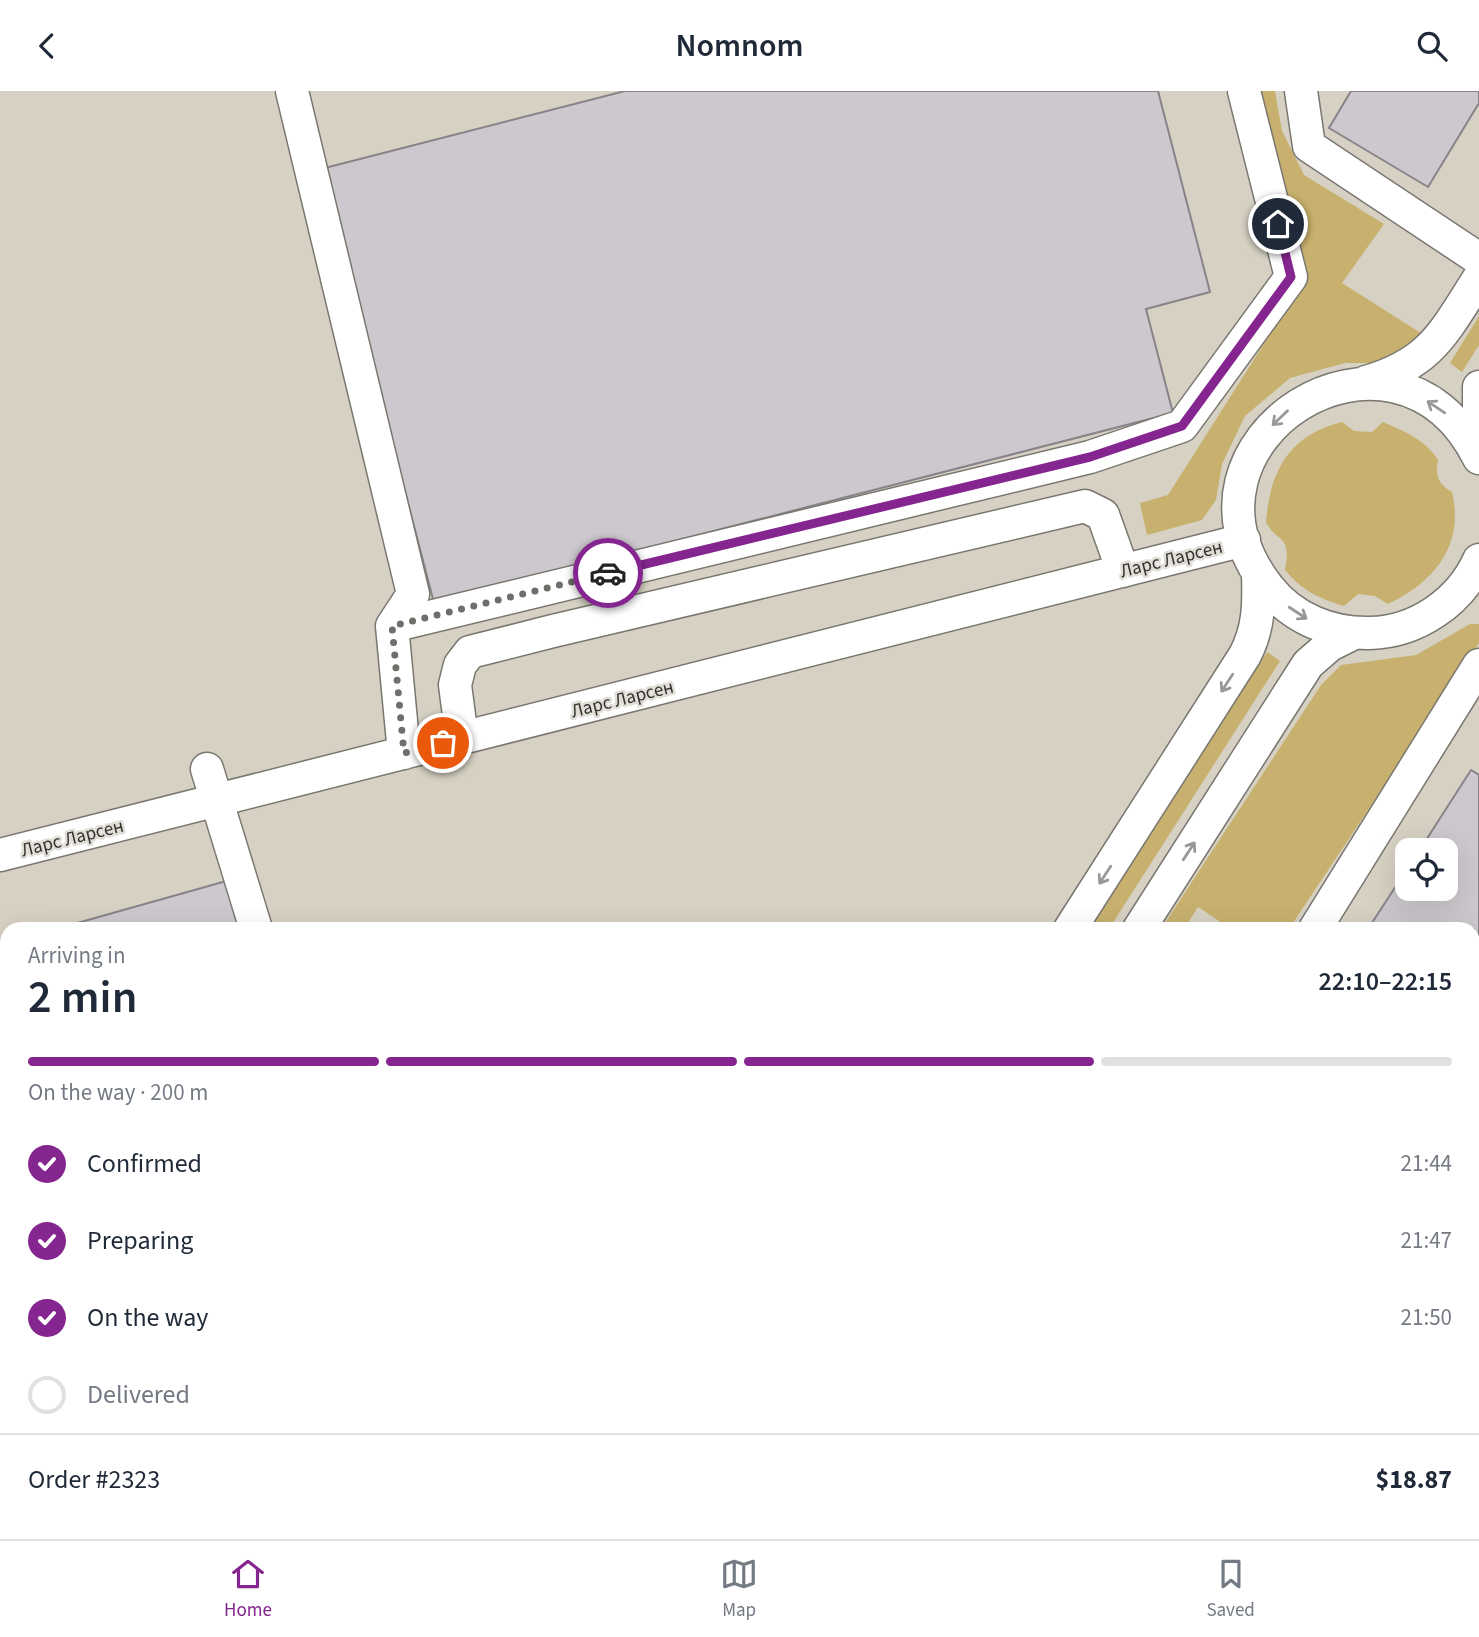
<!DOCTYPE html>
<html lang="en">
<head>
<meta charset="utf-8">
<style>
	:root { --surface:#fff; --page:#f2f2f3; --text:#1f2937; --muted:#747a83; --line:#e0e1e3; --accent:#85258f }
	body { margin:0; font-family:"Source Sans 3",sans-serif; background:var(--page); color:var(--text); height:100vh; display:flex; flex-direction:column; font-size:26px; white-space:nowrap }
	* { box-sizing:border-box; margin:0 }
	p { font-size:23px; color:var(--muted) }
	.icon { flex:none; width:38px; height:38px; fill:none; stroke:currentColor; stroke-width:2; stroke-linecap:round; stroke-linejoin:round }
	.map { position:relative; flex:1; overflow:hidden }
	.drawer { position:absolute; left:0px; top:831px; width:1480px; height:618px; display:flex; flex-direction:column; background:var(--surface); border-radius:21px 21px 0 0; box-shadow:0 7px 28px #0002 }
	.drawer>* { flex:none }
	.tools { position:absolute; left:1395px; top:747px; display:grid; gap:14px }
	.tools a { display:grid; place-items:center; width:63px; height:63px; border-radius:14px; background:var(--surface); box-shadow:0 7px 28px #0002; font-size:35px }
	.pin { position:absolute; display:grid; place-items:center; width:60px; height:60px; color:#fff; margin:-30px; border:4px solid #fff; border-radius:50%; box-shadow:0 2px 7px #0007 }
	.courier { position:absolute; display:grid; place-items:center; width:70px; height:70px; margin:-35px; border:5px solid #85258f; border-radius:50%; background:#fff; color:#222; box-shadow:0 2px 9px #0007 }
	.head em { font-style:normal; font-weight:600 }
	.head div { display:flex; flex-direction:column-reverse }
	.head { display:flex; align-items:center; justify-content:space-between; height:119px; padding:0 28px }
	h1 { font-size:46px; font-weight:600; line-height:52px }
	.bar { display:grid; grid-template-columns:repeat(4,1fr); gap:10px 7px; align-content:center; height:84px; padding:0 28px }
	.bar i { height:9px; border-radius:5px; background:var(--line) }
	.bar .active { background:var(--accent) }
	.bar p { grid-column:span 4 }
	.line { display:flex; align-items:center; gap:18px; padding:0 28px; border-top:2px solid var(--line) }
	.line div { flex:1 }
	ol { padding:0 28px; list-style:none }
	li { display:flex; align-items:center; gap:21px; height:77px }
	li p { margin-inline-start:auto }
	li .icon { padding:7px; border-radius:50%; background:var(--accent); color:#fff; stroke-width:4 }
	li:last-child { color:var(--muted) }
	li i { width:38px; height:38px; border:4px solid var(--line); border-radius:50% }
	header { display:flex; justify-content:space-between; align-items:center; height:91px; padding:0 28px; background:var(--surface); font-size:32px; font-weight:600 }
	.tabs { display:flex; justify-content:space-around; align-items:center; height:98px; border-top:2px solid var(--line); background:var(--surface); font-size:19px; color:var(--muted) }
	.tabs a { display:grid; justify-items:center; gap:4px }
	.tabs .active { color:var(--accent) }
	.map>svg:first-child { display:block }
	.built { fill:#d6d1c3; fill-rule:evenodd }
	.green { fill:#c8b16e }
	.building { fill:#cdc8cd; stroke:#888388; stroke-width:2 }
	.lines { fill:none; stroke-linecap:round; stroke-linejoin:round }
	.minor-casing { stroke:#797770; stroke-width:35 }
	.minor { stroke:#fff; stroke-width:32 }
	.oneway { stroke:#999897 }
	.done { stroke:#706e6a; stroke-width:7; stroke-dasharray:0 12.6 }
	.route { stroke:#85258f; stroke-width:9 }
	.labels { text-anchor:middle; stroke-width:5; stroke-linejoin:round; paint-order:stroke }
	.street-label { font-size:19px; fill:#33322f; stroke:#e1ded7 }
</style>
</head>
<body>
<header><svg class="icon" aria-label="back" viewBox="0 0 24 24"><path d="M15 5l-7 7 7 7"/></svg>Nomnom<svg class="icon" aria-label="search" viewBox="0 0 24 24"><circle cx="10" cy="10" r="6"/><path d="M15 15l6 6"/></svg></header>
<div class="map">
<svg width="1479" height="1448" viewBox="0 0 1479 1448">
	<rect width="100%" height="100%" fill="#e1ded7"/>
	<path class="built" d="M0 0H1479V1448H0ZM1407 760H1446V798H1407ZM7 838H1474V1442H7Z"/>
	<path class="green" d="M1259 0H1275L1282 40 1304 84 1384 133 1342 192 1424 244 1391 272H1345L1290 287 1245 325 1222 373 1216 409 1202 429 1147 444 1140 412 1168 404 1305 188Z
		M1479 225V254L1462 281 1450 272Z
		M1342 331 1354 340 1372 341 1383 331C1404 340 1426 349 1438 369 1435 385 1438 393 1452 401 1465 455 1433 492 1388 513L1375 505 1358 503 1344 515C1320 508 1301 499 1285 479 1292 442 1277 453 1266 431 1270 380 1289 344 1342 331Z
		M1470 533H1479V552L1289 838H1231L1198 816 1184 838H1161L1321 594 1341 574 1416 564Z
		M1267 561 1280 570 1109 838H1090Z"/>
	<path class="building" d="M625 0H1158L1210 201 1146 218 1173 322 434 512 321 78Z
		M1351 0H1479V12L1428 96 1329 37Z
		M1471 679 1479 684V1286L1474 1282V838H1368L1407 778V798H1446V760H1419Z
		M237 787 251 838H56Z
		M7 852V1082L0 1058V854Z
		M977 1442H1279L1289 1448H973Z"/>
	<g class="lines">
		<g class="minor-casing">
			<path id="minor" d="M292 0 413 503 392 535 404 662
				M1301 0 1309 55 1479 168
				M1366 291C1432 272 1444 241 1479 187
				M1479 296V334
				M1479 367C1394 198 1155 351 1268 496 1293 528 1331 543 1370 542 1417 541 1460 511 1479 469
				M392 535 1090 366 1182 335 1291 186 1244 0
				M462 647 455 594 460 574 470 561 553 540 1085 415 1103 424 1123 480
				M207 678 256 838
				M0 764 1244 449
				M1070 838 1245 564C1259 537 1259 513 1258 483
				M1139 838 1308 573 1330 554 1352 543
				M1315 838 1479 574
				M1474 1408 1479 1412
				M681 1448 685 1442
				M750 1448 754 1442
				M931 1448 935 1442"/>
		</g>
		<use href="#minor" class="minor"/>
	</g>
	<defs><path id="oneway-shaft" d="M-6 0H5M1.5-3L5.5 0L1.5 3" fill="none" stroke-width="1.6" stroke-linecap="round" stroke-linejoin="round" transform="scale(1.75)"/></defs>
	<g class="oneway">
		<use href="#oneway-shaft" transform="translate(1436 316) rotate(-146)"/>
		<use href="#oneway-shaft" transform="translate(1280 327) rotate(136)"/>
		<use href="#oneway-shaft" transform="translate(1298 522) rotate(33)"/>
		<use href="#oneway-shaft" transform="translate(1227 592) rotate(123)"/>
		<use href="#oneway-shaft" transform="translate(1189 760) rotate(-57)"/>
		<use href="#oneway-shaft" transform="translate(1105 784) rotate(123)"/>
	</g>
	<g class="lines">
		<path class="done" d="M443 652 404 662 392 535 608 482"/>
		<path class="route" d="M608 482 1090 366 1182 335 1291 186 1278 133"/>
	</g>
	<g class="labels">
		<g class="street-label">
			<text transform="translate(1171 467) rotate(-14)" y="7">Ларс Ларсен</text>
			<text transform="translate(622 607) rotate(-14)" y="7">Ларс Ларсен</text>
			<text transform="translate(72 746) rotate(-14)" y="7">Ларс Ларсен</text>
		</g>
	</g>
</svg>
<div class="tools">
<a><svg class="icon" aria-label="locate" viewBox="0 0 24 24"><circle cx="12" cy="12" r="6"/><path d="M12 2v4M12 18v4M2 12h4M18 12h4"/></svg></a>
</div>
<div class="pin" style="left:443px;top:652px;background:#ea580c"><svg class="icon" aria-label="bag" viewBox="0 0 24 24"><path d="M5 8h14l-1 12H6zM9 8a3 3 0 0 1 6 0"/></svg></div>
<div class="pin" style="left:1278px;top:133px;background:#1f2937"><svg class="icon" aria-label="home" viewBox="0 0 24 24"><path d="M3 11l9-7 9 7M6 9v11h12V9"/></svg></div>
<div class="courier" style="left:608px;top:482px"><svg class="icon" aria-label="car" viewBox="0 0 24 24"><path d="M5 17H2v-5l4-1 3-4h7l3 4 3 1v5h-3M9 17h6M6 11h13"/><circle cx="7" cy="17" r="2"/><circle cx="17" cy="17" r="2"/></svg></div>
<section class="drawer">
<div class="head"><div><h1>2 min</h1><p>Arriving in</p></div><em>22:10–22:15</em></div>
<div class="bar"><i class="active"></i><i class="active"></i><i class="active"></i><i></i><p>On the way · 200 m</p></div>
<ol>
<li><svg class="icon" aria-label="check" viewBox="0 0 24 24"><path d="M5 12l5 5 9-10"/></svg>Confirmed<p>21:44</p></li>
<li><svg class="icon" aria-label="check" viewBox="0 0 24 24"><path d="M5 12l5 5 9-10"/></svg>Preparing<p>21:47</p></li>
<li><svg class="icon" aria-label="check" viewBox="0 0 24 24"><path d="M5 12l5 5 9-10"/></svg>On the way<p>21:50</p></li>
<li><i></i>Delivered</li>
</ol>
<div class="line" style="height:91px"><div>Order #2323</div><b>$18.87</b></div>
</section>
</div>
<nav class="tabs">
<a class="active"><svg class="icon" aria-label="home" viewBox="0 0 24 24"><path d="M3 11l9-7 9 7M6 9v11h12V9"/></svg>Home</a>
<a><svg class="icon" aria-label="map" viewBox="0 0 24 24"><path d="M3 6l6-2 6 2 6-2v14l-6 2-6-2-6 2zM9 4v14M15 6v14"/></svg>Map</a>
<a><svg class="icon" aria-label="saved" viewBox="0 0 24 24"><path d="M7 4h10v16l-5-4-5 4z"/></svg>Saved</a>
</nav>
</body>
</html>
